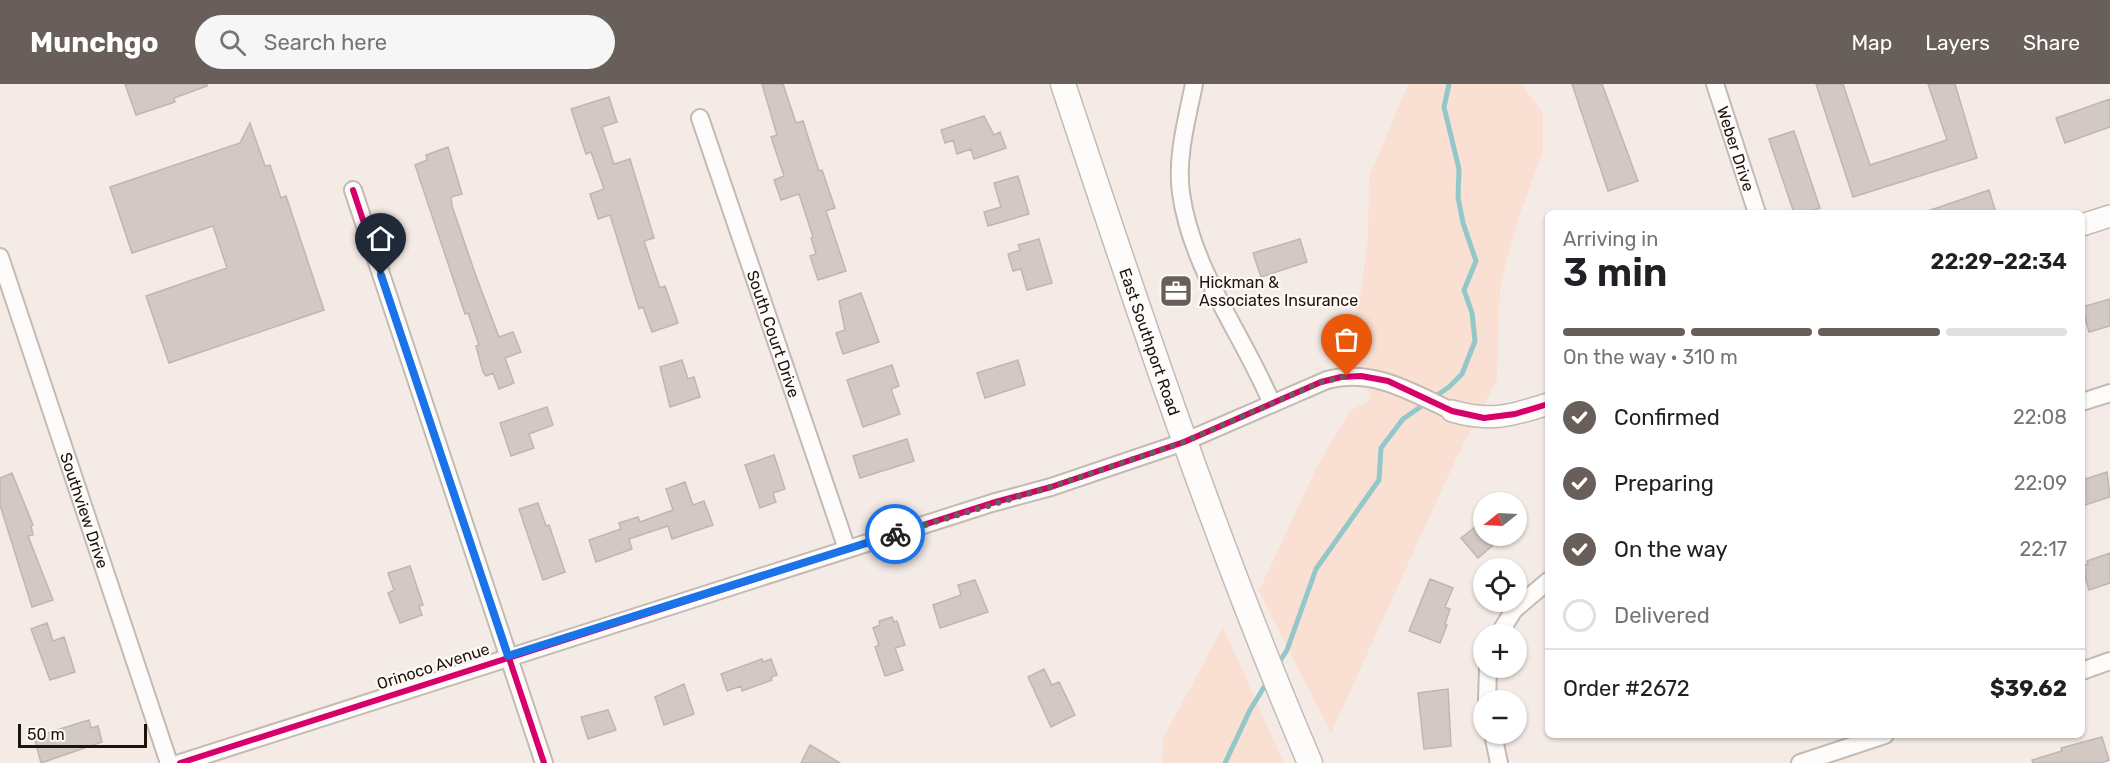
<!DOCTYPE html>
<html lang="en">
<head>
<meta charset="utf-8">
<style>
	:root { --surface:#fff; --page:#f6f6f6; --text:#202124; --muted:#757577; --line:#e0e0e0; --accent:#695f5a }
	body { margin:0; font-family:Rubik,sans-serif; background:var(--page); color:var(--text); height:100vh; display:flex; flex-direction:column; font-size:22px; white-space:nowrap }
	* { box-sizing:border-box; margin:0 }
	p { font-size:20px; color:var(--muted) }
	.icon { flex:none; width:33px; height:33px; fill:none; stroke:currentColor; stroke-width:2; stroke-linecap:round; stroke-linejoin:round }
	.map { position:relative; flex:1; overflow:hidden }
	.panel { position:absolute; left:1545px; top:126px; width:540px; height:528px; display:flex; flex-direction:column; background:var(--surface); border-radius:9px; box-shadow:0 2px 4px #0004 }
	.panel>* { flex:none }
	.needle { width:39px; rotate:252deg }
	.tools { position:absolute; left:1473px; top:408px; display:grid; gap:12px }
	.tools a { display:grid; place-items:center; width:54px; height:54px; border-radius:50%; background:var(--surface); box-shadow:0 2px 4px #0004; font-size:30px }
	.scale { position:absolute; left:18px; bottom:15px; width:129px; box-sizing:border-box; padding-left:6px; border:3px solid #1e140f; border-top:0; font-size:16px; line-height:21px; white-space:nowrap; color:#1e140f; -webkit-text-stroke:4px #fff9f6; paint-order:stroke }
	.pin { position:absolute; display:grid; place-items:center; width:51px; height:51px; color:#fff; margin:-62px -26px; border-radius:50% 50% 50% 0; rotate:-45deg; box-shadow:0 0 6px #0007 }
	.pin .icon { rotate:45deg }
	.courier { position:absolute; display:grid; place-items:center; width:60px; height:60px; margin:-30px; border:4px solid #1a73e8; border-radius:50%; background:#fff; color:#222; box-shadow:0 2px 8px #0007 }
	.head em { font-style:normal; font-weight:600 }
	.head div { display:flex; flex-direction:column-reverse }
	.head { display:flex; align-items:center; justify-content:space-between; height:102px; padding:0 18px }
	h1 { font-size:39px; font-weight:600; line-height:45px }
	.bar { display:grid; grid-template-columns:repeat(4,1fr); gap:9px 6px; align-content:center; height:72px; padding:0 18px }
	.bar i { height:8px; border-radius:4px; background:var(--line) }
	.bar .current { background:var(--accent) }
	.bar p { grid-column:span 4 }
	.line { display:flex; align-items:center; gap:15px; padding:0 18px; border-top:2px solid var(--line) }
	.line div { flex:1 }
	ol { padding:0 18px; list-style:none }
	li { display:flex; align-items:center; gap:18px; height:66px }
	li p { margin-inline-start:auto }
	li .icon { padding:6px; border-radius:50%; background:var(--accent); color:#fff; stroke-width:4 }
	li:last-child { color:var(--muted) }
	li i { width:33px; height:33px; border:3px solid var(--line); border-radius:50% }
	header { display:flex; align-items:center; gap:36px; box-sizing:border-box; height:84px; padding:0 30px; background:var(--accent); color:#fff }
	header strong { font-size:28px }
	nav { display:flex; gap:33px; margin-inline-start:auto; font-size:21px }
	.search { width:420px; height:54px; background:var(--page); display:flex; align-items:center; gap:15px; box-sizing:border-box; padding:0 21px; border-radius:33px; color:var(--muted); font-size:22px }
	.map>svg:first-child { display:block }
	.green { fill:#f9e0d2 }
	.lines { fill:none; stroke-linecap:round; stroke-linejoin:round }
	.stream { stroke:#94c7c9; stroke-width:5 }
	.building { fill:#d3c9c4; stroke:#c0b6b1; stroke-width:1.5 }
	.minor-casing { stroke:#c4bab4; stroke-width:20 }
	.tertiary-casing { stroke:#c4bab4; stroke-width:24 }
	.secondary-casing { stroke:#c4bab4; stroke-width:27 }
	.minor { stroke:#fefcfb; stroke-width:16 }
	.tertiary { stroke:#fefcfb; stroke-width:21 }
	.secondary { stroke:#fefcfb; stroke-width:24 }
	.cycleway-casing { stroke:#fff9f6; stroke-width:10 }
	.cycleway { stroke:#d6006c; stroke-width:6 }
	.done { stroke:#695f5a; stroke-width:6; stroke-dasharray:0 10.8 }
	.route { stroke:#1a73e8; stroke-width:8 }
	.labels { text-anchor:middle; stroke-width:4.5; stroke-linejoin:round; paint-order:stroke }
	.street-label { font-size:16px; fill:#1e140f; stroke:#fff9f6 }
	.poi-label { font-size:16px; fill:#1e140f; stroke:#fff9f6; text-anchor:start }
</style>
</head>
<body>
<header>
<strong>Munchgo</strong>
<div class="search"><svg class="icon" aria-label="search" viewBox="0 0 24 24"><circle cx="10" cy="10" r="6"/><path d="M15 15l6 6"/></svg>Search here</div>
<nav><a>Map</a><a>Layers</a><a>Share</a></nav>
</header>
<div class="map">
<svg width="2110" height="679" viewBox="0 0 2110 679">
	<rect width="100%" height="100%" fill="#f5ebe6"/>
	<path class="green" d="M1408 0H1521L1543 29V68L1519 132 1500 202 1497 296 1456 375 1331 649 1259 507 1319 378 1350 327 1371 315 1347 252 1360 213 1368 155 1369 93Z
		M1223 543 1284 679H1162L1163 654Z"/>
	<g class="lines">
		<path class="stream" d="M1278 580 1287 566 1316 485 1379 396 1381 364 1403 335 1449 303 1462 290 1475 257 1472 229 1464 206 1476 177 1463 139 1458 113 1459 85 1444 23 1449 0
			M1225 679 1250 626 1269 595"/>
	</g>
	<path class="building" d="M125 0H207V2L174 14 175 18 136 31Z
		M762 0H783L796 39 803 37 819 87 822 86 835 124 826 127 846 187 818 196 810 172 816 170 811 154 813 153 799 110 781 116 774 96 784 92 771 53 777 51Z
		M1572 0H1602L1638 97 1608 107Z
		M1816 0H1843L1870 81 1947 56 1928 0H1955L1977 74 1853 113Z
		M609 13 617 38 602 43 614 80 630 75 654 154 644 157 660 204 665 202 678 239 652 248 643 223 639 225 610 131 598 135 590 110 604 105 591 68 586 70 571 25Z
		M2110 15V43L2065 59 2056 34Z
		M984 32 994 51 1000 48 1006 64 974 75 971 65 957 70 953 56 945 59 941 46Z
		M250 39 265 82 270 81 281 114 286 112 324 226 169 279 146 212 227 184 213 142 132 169 110 103 240 59Z
		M1794 47 1820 124 1805 129H1794L1769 55Z
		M448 63 462 110 451 113 452 122 476 192 499 253 513 248 521 268 505 274 514 299 499 305 493 289 486 292 483 288 476 262 479 261 468 229 465 230 415 81 427 76 426 71Z
		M1018 92 1029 130 988 142 984 128 1001 123 994 99Z
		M1989 106 1996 129H1929L1928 127Z
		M1039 155 1052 199 1027 206 1021 185 1013 187 1008 170 1020 166 1018 161Z
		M1300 155 1307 178 1261 193 1253 169Z
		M861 209 879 258 843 270 836 249 845 246 839 217Z
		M2110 215V242L2089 248 2082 223Z
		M682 276 688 295 694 293 700 313 670 323 660 283Z
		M1018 276 1025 301 985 314 977 289Z
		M892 281 899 302 891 305 900 330 863 343 847 296Z
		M547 323 553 341 529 350 534 364 511 372 500 339Z
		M907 355 914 377 860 394 853 372Z
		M774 371 785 405 773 409 776 418 760 424 745 381Z
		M2107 388 2110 413 2082 422V396Z
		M12 389 33 441 31 442 33 451 28 452 53 516 32 523 0 421V394Z
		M685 398 693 421 704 417 713 441 672 455 668 442 629 455 632 465 596 478 589 456 621 445 619 439 638 433 640 438 673 426 666 405Z
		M538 419 546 442 549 441 565 488 543 496 519 425Z
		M1484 436V452H1504L1478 474 1461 454Z
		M2110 469V499L2089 506 2082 482 2088 480 2087 477Z
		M410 482 423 521 419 522 422 531 400 539 388 509 394 506 388 489Z
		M1430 495 1453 504 1445 523 1450 525 1445 540 1447 541 1440 559 1409 547Z
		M975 496 988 528 940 544 933 521 961 511 958 501Z
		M892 533 894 538 897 537 905 561 895 564 903 586 885 592 875 563 879 561 873 544 880 541 879 537Z
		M47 539 53 557 64 553 75 588 50 596 31 545Z
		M762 575 763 578 771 575 777 591 771 593 772 596 742 607 741 602 727 607 721 590Z
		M1044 585 1052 601 1059 598 1075 631 1051 643 1028 593Z
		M684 600 694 630 664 641 655 613Z
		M1448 605 1451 662 1424 665 1418 609Z
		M608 626 616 646 588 655 581 633Z
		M89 636 91 644 98 642 102 658 41 679 34 653Z
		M2102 653 2109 676 2101 679H2033L2032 676 2062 667 2061 664Z
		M810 661 840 679H801Z"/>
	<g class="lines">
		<g class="minor-casing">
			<g id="minor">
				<path d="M1194 0C1187 35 1176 73 1181 109 1192 187 1243 250 1272 320"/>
				<path id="s1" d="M1715 0 1757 129"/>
				<path id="s2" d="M700 34 847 465"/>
				<path d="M353 106 544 679"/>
				<path id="s3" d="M0 173 169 679"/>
				<path d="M2082 318 2110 309"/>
				<path d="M1499 550 1514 526 1548 497"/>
				<path d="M2082 587 2110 577"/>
				<path d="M1487 616 1488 584"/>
				<path d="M1493 650 1499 679"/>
				<path d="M180 679 992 419 1051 403 1184 358 1327 296C1373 284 1411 308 1452 327"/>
				<path d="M1800 679 1885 651"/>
			</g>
		</g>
		<g class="tertiary-casing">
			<path id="tertiary" d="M2082 141 2110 132
				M1452 327C1490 338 1511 332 1548 320"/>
		</g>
		<g class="secondary-casing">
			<g id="secondary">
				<path id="s4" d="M1063 0C1139 229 1215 457 1310 679"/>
			</g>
		</g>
		<use href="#minor" class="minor"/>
		<use href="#tertiary" class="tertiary"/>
		<use href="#secondary" class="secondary"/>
		<g class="cycleway-casing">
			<path id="cycleway" d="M353 106 544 679
				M180 679 992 419 1051 403 1184 358 1321 298 1341 293 1361 292 1388 297 1452 327 1484 334 1515 330 1548 320"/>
		</g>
		<use href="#cycleway" class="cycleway"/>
	</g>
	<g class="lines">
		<path class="done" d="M895 450 1051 403 1184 358 1321 298 1347 292"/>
		<path class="route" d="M381 191 508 572 895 450"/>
	</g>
	<defs>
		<g id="office-square" transform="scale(1.725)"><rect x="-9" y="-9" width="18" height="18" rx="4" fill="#695f5a" stroke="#fff9f6"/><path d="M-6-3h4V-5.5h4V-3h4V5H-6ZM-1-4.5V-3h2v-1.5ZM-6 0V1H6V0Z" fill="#fff"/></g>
	</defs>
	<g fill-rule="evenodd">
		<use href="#office-square" x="1176" y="207"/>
	</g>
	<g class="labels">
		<g class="street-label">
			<text dy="6" stroke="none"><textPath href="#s1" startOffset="68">Weber Drive</textPath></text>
			<text dy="6" stroke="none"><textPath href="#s2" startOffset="228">South Court Drive</textPath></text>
			<text dy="6" stroke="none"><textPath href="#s4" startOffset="272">East Southport Road</textPath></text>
			<text dy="6" stroke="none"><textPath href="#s3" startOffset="267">Southview Drive</textPath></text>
			<text transform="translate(433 582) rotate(-18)" y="6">Orinoco Avenue</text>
		</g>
		<g class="poi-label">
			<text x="1199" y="204">Hickman &amp;<tspan x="1199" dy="18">Associates Insurance</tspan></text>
		</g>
	</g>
</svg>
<div class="tools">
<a><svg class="needle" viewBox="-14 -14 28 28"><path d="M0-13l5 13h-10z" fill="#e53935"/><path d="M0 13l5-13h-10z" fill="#757577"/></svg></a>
<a><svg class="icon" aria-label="locate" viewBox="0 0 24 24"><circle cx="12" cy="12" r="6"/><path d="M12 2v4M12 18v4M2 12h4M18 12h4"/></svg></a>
<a>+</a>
<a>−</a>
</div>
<div class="scale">50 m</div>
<div class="pin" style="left:1347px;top:292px;background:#ea580c"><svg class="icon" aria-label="bag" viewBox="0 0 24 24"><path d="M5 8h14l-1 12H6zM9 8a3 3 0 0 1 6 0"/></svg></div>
<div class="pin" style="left:381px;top:191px;background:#1f2937"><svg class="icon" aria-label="home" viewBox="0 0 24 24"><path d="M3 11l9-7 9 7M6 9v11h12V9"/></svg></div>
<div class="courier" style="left:895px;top:450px"><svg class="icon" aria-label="bike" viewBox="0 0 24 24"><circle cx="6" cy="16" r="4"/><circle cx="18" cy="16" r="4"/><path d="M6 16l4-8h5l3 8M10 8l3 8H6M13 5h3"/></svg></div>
<section class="panel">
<div class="head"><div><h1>3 min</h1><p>Arriving in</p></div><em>22:29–22:34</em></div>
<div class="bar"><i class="current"></i><i class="current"></i><i class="current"></i><i></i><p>On the way · 310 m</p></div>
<ol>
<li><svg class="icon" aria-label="check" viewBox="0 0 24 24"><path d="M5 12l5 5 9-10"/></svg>Confirmed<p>22:08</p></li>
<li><svg class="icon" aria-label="check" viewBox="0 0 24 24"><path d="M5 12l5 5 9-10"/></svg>Preparing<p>22:09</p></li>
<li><svg class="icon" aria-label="check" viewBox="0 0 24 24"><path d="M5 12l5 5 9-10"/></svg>On the way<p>22:17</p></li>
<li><i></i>Delivered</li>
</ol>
<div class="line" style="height:78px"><div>Order #2672</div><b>$39.62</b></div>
</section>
</div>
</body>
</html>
